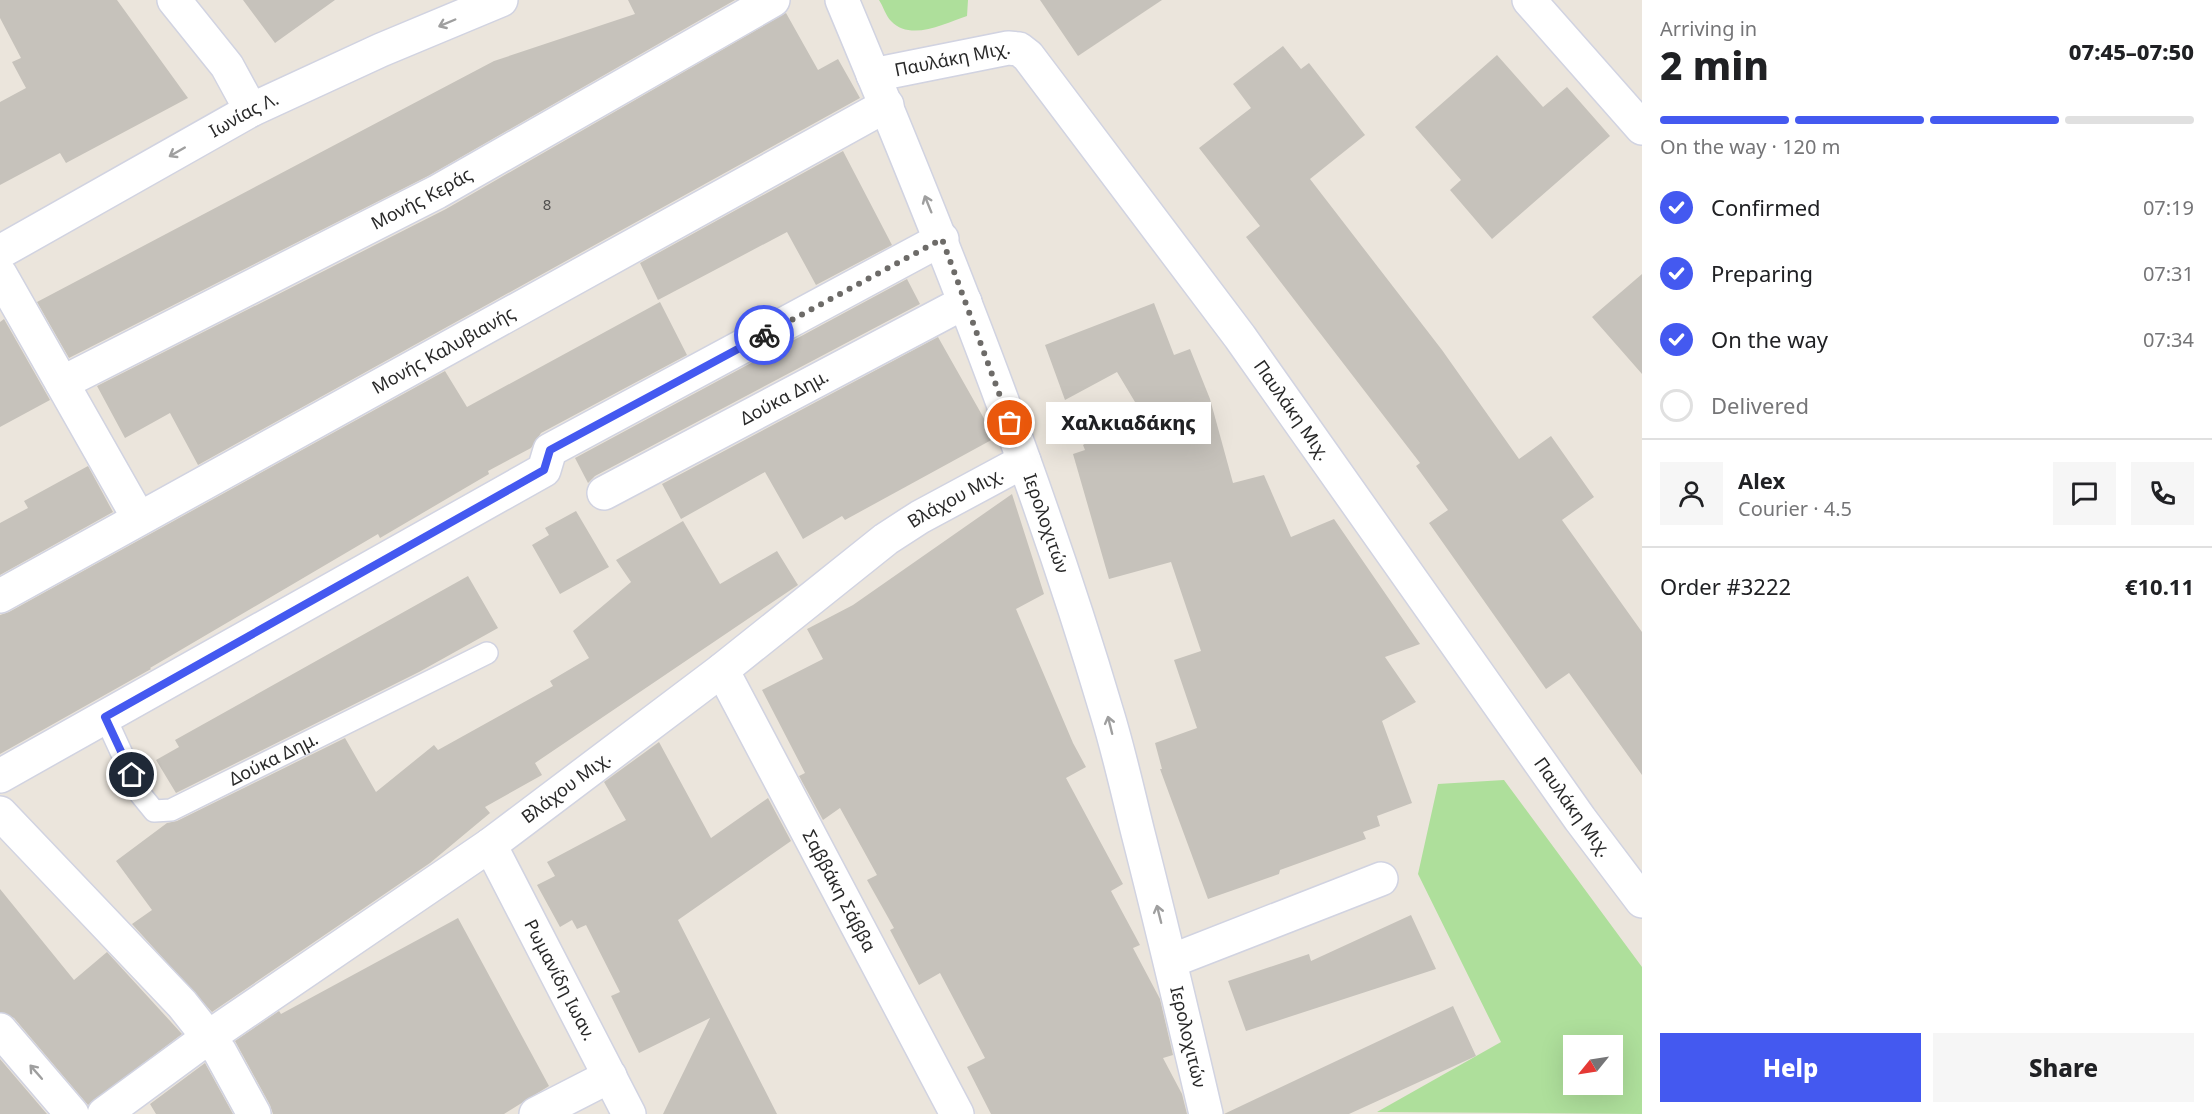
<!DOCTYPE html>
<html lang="en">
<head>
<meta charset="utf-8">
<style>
	:root { --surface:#fff; --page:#f6f6f6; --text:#202124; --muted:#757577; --line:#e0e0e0; --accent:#4459f0 }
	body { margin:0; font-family:"Noto Sans",sans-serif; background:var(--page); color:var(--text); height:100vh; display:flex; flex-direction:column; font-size:22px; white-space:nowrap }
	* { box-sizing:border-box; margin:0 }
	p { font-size:20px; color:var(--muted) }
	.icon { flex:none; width:33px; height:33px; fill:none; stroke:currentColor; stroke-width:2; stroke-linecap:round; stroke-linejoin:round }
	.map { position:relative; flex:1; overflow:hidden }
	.drawer { display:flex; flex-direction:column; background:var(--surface); width:570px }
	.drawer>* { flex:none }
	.needle { width:39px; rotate:240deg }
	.controls { position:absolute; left:1563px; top:1035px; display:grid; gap:12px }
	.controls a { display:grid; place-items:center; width:60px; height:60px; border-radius:0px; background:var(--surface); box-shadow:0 6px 24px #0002; font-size:30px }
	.pin { position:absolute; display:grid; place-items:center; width:51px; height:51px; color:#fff; margin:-26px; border:3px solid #fff; border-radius:50%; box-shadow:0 2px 6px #0007 }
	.courier { position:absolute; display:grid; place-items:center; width:60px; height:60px; margin:-30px; border:4px solid #4459f0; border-radius:50%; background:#fff; color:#222; box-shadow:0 2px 8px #0007 }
	.bubble { position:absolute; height:42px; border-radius:0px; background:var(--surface); box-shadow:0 6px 24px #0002; font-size:20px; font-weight:800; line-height:42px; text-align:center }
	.head em { font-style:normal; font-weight:800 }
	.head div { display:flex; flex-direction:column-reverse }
	.head { display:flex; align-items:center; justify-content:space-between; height:102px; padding:0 18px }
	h1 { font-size:39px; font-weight:800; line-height:45px }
	.bar { display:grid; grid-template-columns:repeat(4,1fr); gap:9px 6px; align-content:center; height:72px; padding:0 18px }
	.bar i { height:8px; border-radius:4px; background:var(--line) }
	.bar .current { background:var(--accent) }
	.bar p { grid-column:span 4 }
	.line { display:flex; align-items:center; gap:15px; padding:0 18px; border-top:2px solid var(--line) }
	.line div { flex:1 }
	.round { display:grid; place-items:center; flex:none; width:63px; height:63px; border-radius:0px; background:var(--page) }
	ol { padding:0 18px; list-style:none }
	li { display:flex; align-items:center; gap:18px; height:66px }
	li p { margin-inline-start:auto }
	li .icon { padding:6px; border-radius:50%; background:var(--accent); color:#fff; stroke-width:4 }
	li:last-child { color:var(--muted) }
	li i { width:33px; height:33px; border:3px solid var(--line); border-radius:50% }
	.primary-button { display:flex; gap:12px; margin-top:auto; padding:12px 18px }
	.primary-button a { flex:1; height:69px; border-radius:0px; background:var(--accent); color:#fff; font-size:24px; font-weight:800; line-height:69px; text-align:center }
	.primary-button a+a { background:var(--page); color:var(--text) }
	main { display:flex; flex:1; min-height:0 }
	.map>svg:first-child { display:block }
	.green { fill:#aedf9b; fill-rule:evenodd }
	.building { fill:#c6c2bb }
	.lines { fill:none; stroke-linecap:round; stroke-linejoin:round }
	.service-casing { stroke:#d1d3e1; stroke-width:24 }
	.minor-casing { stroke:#d1d3e1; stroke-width:36 }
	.tertiary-casing { stroke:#d1d3e1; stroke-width:36 }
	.service { stroke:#fff; stroke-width:21 }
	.minor { stroke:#fff; stroke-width:33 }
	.tertiary { stroke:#fff; stroke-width:33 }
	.oneway { stroke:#9f9f9f }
	.done { stroke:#6d6b68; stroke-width:6; stroke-dasharray:0 10.8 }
	.route { stroke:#4459f0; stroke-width:8 }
	.labels { text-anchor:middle; stroke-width:4.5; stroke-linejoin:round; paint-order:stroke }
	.number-label { font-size:15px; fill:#504f4e }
	.street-label { font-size:18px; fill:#292929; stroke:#fff }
</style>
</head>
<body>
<main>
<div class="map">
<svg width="1642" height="1114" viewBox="0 0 1642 1114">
	<rect width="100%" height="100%" fill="#ebe5dc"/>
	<path class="green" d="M879 0H968L967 16C945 23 911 42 891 21 886 16 883 6 879 0Z
		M1504 780 1642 967V1114L1377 1112 1501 1042 1418 874 1438 784ZM1574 1046H1612V1084H1574Z"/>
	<path class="building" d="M0 0H117L188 98 66 163 60 153 0 185V102L26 88 12 62 21 58 0 18Z
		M243 0H335L275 43Z
		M628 0H735L428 176 69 358 37 302 494 61 635 14Z
		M1040 0H1162L1078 56Z
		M786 13 818 70 838 59 860 98 198 465 170 413 125 438 97 386 446 209Z
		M1283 46 1301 69 1309 63 1365 135 1310 179 1442 350 1519 459 1551 436 1594 497 1562 520 1642 632V775L1569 673 1546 689 1429 523 1448 510 1416 466 1420 463 1246 237 1260 226 1199 148 1251 108 1233 84Z
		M1497 55 1543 107 1567 87 1610 136 1492 239 1450 190 1461 180 1415 127Z
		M843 151 892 245 816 285 787 232 658 300 640 263Z
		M1642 274V374L1592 317Z
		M907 279 920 304 595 476 588 483 575 458Z
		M660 302 687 355 541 433 531 448 488 471 489 474 380 538 378 534 150 668 151 669 0 754V615L9 612 445 371 467 407Z
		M1154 303 1174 355 1190 349 1210 399 1233 483 1264 475 1291 537 1334 519 1420 644 1385 657 1416 702 1382 721 1412 803 1377 816 1380 826 1363 832 1366 839 1280 870 1279 874 1208 899 1160 769H1162L1155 743 1197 728 1174 660 1201 651 1171 562 1109 579 1073 454 1085 450 1083 445 1138 407 1117 372 1065 400 1045 345Z
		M4 319 50 400 0 427V322Z
		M938 337 995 438 845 520 842 516 803 539 765 472 681 519 662 484Z
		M88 466 113 512 0 575V523L28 508 24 501Z
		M1012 494 1044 594 1016 609 1073 743 1086 767 1066 778 1123 884 1111 891 1140 945 1133 948 1160 999 1173 1055 1163 1058 1182 1094 1187 1114H991L967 1067 985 1058 940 973 919 985 890 930 894 928 867 880 877 875 840 808 823 820 799 776 805 773 762 690 823 659 807 629 853 605Z
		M576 511 609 567 560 594 532 545 549 535 545 528Z
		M683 521 720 584 777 551 798 585 535 763 542 775 485 807 490 813 430 863 212 1012 132 924 152 910 116 861 167 823 177 821 345 738 376 792 434 745 438 750 553 686 550 681 589 658 573 631 631 582 616 560Z
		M468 576 498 628 419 672 176 793 156 760 179 747 175 740Z
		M659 742 711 838 768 798 791 841 678 920 777 1114H663L710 1018 639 1053 611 996 620 992 586 925 577 929 572 920 560 927 537 885 555 876 547 862 626 820 604 782Z
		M0 889 74 980 107 952 182 1034 88 1105 14 1018 0 1012Z
		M1411 915 1436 969 1246 1031 1228 981 1309 954 1311 961Z
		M458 918 549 1086 504 1114H273L270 1105 235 1041 279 1011 281 1014Z
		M1453 1006 1476 1056 1349 1114H1224Z
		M0 1059 47 1114H0Z
		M205 1063 233 1114H156L150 1104Z"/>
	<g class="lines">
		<g class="service-casing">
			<g id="service">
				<path id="s1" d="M105 717 141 795 154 811 171 810 487 653"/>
			</g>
		</g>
		<g class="minor-casing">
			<g id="minor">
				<path d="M174 0 227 66 251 110"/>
				<path id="s2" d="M842 0C940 234 1035 470 1107 713 1119 752 1128 793 1138 833 1162 926 1184 1020 1206 1114"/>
				<path d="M1529 0 1642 128"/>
				<path id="s3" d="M873 75 1008 48 1019 49 1028 56 1240 337 1580 819 1642 901"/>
				<path d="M0 274 138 517"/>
				<path id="s4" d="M62 383 437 192 773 0"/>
				<path id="s5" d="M604 493 965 302"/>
				<path id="s6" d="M0 596 887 105"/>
				<path id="s7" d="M722 670 957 1114"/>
				<path d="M0 776 544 470 550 450 942 239"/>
				<path d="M0 813 182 1004 220 1052 254 1114"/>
				<path id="s8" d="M490 845 629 1114"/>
				<path d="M1171 961 1381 879"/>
				<path d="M0 1030 72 1114"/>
				<path id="s9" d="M104 1114 210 1036 490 845 722 670 886 539 920 517 1024 461"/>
				<path d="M536 1114 610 1076"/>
			</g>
		</g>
		<g class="tertiary-casing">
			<g id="tertiary">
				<path id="s10" d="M0 252 251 110 381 50 501 0"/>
			</g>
		</g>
		<use href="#service" class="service"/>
		<use href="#minor" class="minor"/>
		<use href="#tertiary" class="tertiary"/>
	</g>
	<defs><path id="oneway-shaft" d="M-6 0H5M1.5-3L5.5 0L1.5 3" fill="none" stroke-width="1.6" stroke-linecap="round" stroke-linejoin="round" transform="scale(1.5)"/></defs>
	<g class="oneway">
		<use href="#oneway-shaft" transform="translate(447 23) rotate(157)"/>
		<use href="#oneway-shaft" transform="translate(177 152) rotate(150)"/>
		<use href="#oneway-shaft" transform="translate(928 204) rotate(-112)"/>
		<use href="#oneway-shaft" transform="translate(1110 725) rotate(-104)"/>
		<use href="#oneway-shaft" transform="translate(1159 914) rotate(-104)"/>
		<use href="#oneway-shaft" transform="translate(36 1072) rotate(-131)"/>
	</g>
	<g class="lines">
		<path class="done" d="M764 335 942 239 1010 423"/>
		<path class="route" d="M132 775 105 717 544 470 550 450 764 335"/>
	</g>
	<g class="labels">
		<g class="number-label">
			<text x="547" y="210">8</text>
		</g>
		<g class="street-label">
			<text dy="6" stroke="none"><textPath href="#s3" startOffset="81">Παυλάκη Μιχ.</textPath></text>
			<text dy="6" stroke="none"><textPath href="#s10" startOffset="280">Ιωνίας Λ.</textPath></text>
			<text dy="6" stroke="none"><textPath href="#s4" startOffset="404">Μονής Κεράς</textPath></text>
			<text dy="6" stroke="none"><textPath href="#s6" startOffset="507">Μονής Καλυβιανής</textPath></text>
			<text dy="6" stroke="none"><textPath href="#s5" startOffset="204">Δούκα Δημ.</textPath></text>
			<text dy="6" stroke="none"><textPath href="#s3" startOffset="602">Παυλάκη Μιχ.</textPath></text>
			<text dy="6" stroke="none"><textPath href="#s9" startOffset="1052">Βλάχου Μιχ.</textPath></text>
			<text dy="6" stroke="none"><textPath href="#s2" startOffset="562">Ιερολοχιτών</textPath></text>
			<text dy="6" stroke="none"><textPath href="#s1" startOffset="238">Δούκα Δημ.</textPath></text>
			<text dy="6" stroke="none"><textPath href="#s9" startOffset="566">Βλάχου Μιχ.</textPath></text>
			<text dy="6" stroke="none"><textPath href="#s3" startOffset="1088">Παυλάκη Μιχ.</textPath></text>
			<text dy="6" stroke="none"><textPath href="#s7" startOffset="250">Σαββάκη Σάββα</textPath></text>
			<text dy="6" stroke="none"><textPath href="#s8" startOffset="152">Ρωμανίδη Ιωαν.</textPath></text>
			<text dy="6" stroke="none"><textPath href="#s2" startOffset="1095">Ιερολοχιτών</textPath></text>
		</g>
	</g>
</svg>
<div class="controls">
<a><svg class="needle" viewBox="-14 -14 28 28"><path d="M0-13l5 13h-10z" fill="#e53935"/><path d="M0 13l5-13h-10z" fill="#757577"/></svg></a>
</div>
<div class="pin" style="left:1010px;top:423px;background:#ea580c"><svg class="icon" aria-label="bag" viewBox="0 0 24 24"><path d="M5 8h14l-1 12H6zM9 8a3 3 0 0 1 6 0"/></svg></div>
<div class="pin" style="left:132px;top:775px;background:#1f2937"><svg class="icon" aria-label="home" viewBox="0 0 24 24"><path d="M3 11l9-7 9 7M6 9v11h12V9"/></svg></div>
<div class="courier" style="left:764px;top:335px"><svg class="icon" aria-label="bike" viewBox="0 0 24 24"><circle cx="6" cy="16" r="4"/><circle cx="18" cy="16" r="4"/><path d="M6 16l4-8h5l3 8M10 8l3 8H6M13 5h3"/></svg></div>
<div class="bubble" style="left:1046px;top:402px;width:165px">Χαλκιαδάκης</div>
</div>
<section class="drawer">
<div class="head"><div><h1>2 min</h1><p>Arriving in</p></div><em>07:45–07:50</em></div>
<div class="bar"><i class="current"></i><i class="current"></i><i class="current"></i><i></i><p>On the way · 120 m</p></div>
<ol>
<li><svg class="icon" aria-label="check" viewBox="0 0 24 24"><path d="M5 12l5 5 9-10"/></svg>Confirmed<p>07:19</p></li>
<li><svg class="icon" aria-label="check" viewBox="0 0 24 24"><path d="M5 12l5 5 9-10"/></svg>Preparing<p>07:31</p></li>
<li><svg class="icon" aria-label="check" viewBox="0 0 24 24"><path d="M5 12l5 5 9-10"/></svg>On the way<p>07:34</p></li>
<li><i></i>Delivered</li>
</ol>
<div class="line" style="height:108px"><a class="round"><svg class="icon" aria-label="person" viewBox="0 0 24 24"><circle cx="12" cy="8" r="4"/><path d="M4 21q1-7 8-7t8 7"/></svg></a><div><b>Alex</b><p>Courier · 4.5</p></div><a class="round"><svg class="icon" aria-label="chat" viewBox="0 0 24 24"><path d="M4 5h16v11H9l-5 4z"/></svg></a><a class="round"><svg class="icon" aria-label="phone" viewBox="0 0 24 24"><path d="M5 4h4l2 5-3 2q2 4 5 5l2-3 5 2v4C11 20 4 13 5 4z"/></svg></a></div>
<div class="line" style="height:78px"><div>Order #3222</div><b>€10.11</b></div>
<div class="primary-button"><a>Help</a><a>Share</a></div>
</section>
</main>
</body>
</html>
